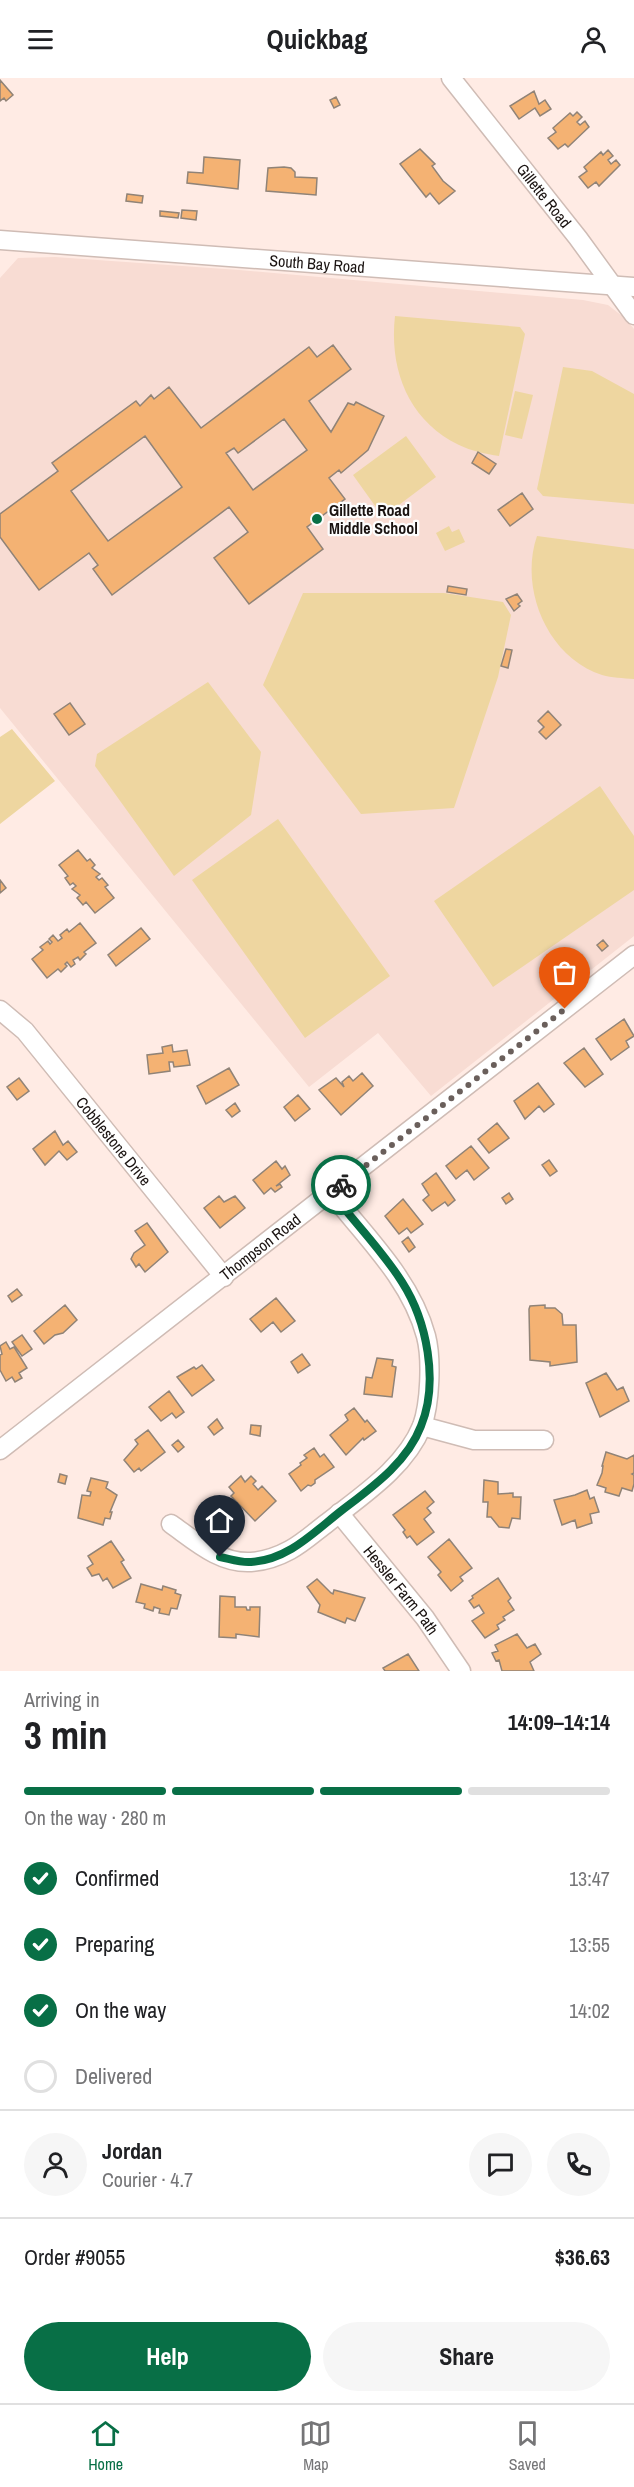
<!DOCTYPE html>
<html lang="en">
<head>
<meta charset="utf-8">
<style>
	:root { --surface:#fff; --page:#f6f6f6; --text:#202124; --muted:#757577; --line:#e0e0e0; --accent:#086f46 }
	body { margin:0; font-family:"Archivo Narrow",sans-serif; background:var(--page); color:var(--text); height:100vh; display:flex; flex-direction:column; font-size:22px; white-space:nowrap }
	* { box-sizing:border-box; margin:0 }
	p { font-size:20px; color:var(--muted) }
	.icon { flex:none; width:33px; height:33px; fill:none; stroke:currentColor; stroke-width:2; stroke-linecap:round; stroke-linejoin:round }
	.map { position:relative; height:1593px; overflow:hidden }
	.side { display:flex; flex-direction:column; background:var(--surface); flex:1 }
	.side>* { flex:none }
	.pin { position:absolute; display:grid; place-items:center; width:51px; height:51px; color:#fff; margin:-62px -26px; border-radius:50% 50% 50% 0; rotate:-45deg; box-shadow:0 0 6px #0007 }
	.pin .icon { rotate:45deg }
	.courier { position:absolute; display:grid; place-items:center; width:60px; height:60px; margin:-30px; border:4px solid #086f46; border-radius:50%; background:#fff; color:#222; box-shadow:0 2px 8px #0007 }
	.overview em { font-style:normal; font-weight:800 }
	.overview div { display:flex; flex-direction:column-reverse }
	.overview { display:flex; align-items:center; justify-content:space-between; height:102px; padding:0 24px }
	h1 { font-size:39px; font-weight:800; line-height:45px }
	.bar { display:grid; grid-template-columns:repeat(4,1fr); gap:9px 6px; align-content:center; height:72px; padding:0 24px }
	.bar i { height:8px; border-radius:4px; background:var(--line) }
	.bar .on { background:var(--accent) }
	.bar p { grid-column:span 4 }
	.line { display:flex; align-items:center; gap:15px; padding:0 24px; border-top:2px solid var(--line) }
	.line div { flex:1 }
	.round { display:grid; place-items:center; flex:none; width:63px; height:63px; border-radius:32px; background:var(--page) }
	ol { padding:0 24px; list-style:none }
	li { display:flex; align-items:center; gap:18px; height:66px }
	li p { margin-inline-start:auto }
	li .icon { padding:6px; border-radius:50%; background:var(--accent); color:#fff; stroke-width:4 }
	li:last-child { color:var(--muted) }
	li i { width:33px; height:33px; border:3px solid var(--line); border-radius:50% }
	.primary-button { display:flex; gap:12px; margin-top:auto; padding:12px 24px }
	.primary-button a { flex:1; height:69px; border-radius:36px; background:var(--accent); color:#fff; font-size:24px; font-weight:800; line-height:69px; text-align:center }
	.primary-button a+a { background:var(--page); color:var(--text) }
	header { display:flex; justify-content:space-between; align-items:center; height:78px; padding:0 24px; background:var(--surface); font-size:27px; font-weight:800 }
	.menu { display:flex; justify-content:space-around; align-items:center; height:84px; border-top:2px solid var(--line); background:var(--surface); font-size:16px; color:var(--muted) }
	.menu a { display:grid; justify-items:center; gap:3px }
	.menu .on { color:var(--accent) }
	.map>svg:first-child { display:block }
	.built { fill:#f8dcd3 }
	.green { fill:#eed6a0 }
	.building { fill:#f4b273; stroke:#908377; stroke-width:1.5; fill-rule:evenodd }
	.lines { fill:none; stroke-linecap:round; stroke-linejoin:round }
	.minor-casing { stroke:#cfbcb5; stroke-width:21 }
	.minor { stroke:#fff; stroke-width:18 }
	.done { stroke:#6a5f5b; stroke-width:6; stroke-dasharray:0 10.8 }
	.route { stroke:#086f46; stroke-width:8 }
	.poi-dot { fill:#086f46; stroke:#fdfdfd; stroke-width:2 }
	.labels { text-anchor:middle; stroke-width:4.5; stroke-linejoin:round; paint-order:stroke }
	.street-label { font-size:16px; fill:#1a1311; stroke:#fdfdfd }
	.poi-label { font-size:16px; font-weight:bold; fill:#1a1311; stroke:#fdfdfd; text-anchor:start }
</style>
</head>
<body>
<header><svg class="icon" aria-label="menu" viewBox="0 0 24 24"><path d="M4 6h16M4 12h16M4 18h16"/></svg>Quickbag<svg class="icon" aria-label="person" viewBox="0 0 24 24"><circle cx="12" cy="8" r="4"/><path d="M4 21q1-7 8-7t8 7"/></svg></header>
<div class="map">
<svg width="634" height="1593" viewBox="0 0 634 1593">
	<rect width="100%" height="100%" fill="#ffebe4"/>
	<path class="built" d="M55 179 239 192 583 222 608 227 626 241 634 251V858L431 1018 378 955 309 1009 0 630V200L18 180Z"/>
	<path class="green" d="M395 238 520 249 525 256 499 378C486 376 471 373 459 367 408 342 389 291 395 238Z
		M563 289 592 293 634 316V426L543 418 537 411Z
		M515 313 533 317 522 361 505 357Z
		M406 358 436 399 383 439 353 397Z
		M449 448 452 454 459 451 465 464 445 473 436 455Z
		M537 458 634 471V601C623 600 612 600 602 597 547 579 519 510 537 458Z
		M303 515H444L503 524 511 537 498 599 454 730 361 736 263 607Z
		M208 604 261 674 251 737 174 798 95 688 97 676Z
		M12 651 55 703 0 746V659Z
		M600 708 634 758V812L493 909 434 823Z
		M278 741 390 898 305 960 192 802Z"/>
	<path class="building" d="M0 2 13 17 6 23 4 20 0 23Z
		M534 13 539 26 545 22 551 31 540 38 535 30 519 41 510 28Z
		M336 19 340 27 334 30 330 22Z
		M577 34 582 39 577 44 580 47 585 43 589 49 568 69 565 66 558 71 548 60 556 54 553 50 570 35 573 38Z
		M420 71 435 86 432 88 443 103 455 113 439 126 430 115 426 119 400 86Z
		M608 72 613 78 608 82 611 86 616 82 620 87 599 108 596 104 588 110 579 99 587 93 584 89 601 74 603 77Z
		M204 79 240 82 238 111 187 105 188 94 203 95Z
		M284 89 291 90 295 94V99L317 100 316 117 266 113 268 90Z
		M127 116 143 118 142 125 126 123Z
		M182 132 197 133 196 142 181 140Z
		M160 133 179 135 178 140 160 138Z
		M333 267 351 291 309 323 331 354 348 325 354 327 356 324 384 338 368 372 341 395 339 392 329 400 345 421 307 449 323 471 249 526 214 480 248 454 229 429 112 517 93 491 98 487 89 475 39 512 0 459V436L58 393 52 385 136 323 140 328 151 317 154 321 169 309 201 350 309 269 317 279ZM284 341 307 372 253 412 226 375 234 370 238 375ZM145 358 182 409 108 463 71 413Z
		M478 374 496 386 489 396 472 385Z
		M522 415 533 431 510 448 498 432Z
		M448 508 467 511 466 517 447 514Z
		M517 516 522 523 518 526 520 528 514 533 506 521Z
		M506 571 512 572 508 590 501 588Z
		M70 625 85 646 69 657 54 636Z
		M548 633 561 647 546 661 539 654 544 649 538 643Z
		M78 772 87 783 90 781 95 787 92 790 100 796 96 799 99 802 102 800 108 807 105 809 114 820 95 835 86 824 83 827 77 820 80 817 72 811 76 808 73 805 70 807 65 800 68 798 59 787Z
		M0 802 6 810 0 815Z
		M80 845 96 865 84 874 86 876 80 882 78 879 73 882 75 886 71 889 67 884 65 886 67 888 61 894 58 891 47 900 32 881 43 872 40 869 48 863 50 866 52 864 49 861 53 857 58 863 62 860 60 857 67 851 69 854Z
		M141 850 150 861 116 888 108 877Z
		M603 862 608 868 602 873 597 867Z
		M624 941 634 958 626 963 629 969 611 982 596 961Z
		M172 967 173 974 187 972 190 987 174 989 173 984H169L170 993 149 996 147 977 163 975 162 969Z
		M584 970 603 996 585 1009 564 985Z
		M229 990 239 1007 206 1026 197 1008Z
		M362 995 373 1008 341 1037 319 1012 336 1000 344 1009 342 1004 349 998 353 1003Z
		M19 1000 29 1013 17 1022 7 1009Z
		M538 1005 554 1026 544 1034 539 1028 525 1041 514 1023Z
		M298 1017 310 1031 295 1043 284 1029Z
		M235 1025 240 1033 232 1039 226 1032Z
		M497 1045 509 1060 489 1075 478 1061Z
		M55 1053 63 1067 68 1063 77 1074 67 1082 59 1073 45 1087 33 1071Z
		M471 1068 489 1090 474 1102 467 1092 456 1101 446 1088Z
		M549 1082 557 1093 550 1098 542 1087Z
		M276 1083 282 1091 285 1088 290 1097 276 1108 280 1106 282 1109 275 1114 271 1110 264 1116 253 1102Z
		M436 1095 455 1122 448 1128 445 1124 432 1133 423 1122 429 1117 422 1106Z
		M509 1115 513 1121 506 1126 502 1120Z
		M219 1118 224 1124 235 1118 245 1130 220 1150 204 1130Z
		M403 1121 423 1146 411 1155 407 1150 399 1156 385 1138Z
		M147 1145 168 1174 145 1194 139 1186 136 1189 131 1181 134 1175 145 1167 135 1153Z
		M408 1159 415 1169 409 1174 402 1164Z
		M17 1211 22 1217 12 1224 8 1218Z
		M276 1220 295 1243 281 1254 273 1244 261 1254 250 1241Z
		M65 1227 77 1242 63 1255 55 1257 44 1266 34 1253Z
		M545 1227V1230H555L562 1236 563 1247H576L577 1284 550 1288V1284L530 1282 529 1231 530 1228Z
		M22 1257 32 1271 22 1278 12 1264Z
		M6 1264 10 1271 14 1269 27 1290 19 1295 22 1300 15 1304 12 1299 6 1303 0 1292V1277L2 1276 0 1268Z
		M302 1276 310 1287 298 1295 291 1284Z
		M377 1280 393 1282 392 1288 396 1289 392 1319 364 1316 366 1299 372 1300Z
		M202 1287 214 1302 192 1318 177 1299 194 1289 196 1291Z
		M606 1295 617 1312 623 1309 629 1323 600 1339 586 1305Z
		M169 1313 184 1334 176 1340 172 1335 161 1343 149 1329Z
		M354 1330 365 1344 367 1342 376 1353 364 1362 363 1360 346 1377 330 1357 348 1342 345 1337Z
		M217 1341 223 1350 214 1357 208 1349Z
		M251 1347 261 1348 260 1358 250 1356Z
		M148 1352 165 1374 141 1393 139 1390 134 1394 124 1382 138 1366 135 1362Z
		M178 1362 184 1369 178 1374 172 1367Z
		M314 1370 320 1379 324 1376 334 1389 315 1402V1405L311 1408 308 1407 301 1413 289 1396 301 1387 300 1385 307 1380 304 1377Z
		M606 1374 627 1381 634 1377V1395L632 1396 634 1397V1406L632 1413 622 1410 619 1418 605 1414 606 1410 597 1407 602 1395 603 1388H602Z
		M60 1396 67 1398 65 1406 58 1404Z
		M241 1398 245 1404 251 1398 256 1403 253 1406 258 1412 262 1408 276 1423 255 1443 231 1418 234 1415 229 1409Z
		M91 1400 108 1404 106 1410 117 1417 110 1434H112L110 1441 105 1440 103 1447 78 1440 82 1417 90 1418 91 1414 87 1413Z
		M484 1402 498 1404V1416L513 1415V1419H521L520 1441 512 1440 509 1450 499 1449 491 1439H487L488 1424H483Z
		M587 1412 590 1421 594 1419 599 1434 590 1436 592 1445 577 1450 575 1442 562 1447 554 1422 575 1417Z
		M425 1413 434 1424 427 1430 431 1435 424 1441 434 1454 417 1467 410 1458 407 1460 403 1454 405 1452 393 1437Z
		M449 1461 472 1490 460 1499 463 1503 451 1513 438 1497 441 1494 428 1479Z
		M111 1463 124 1482 121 1484 131 1500 113 1510 107 1500 103 1503 99 1496 92 1498 87 1490 93 1486 88 1478Z
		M498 1500 511 1520 508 1523 514 1532 503 1539 505 1542 497 1547 499 1551 485 1560 472 1543 484 1535 479 1527 474 1530 469 1523 473 1520 472 1518Z
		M317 1501 331 1515 333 1516 334 1512 365 1520 355 1543 347 1540 345 1545 318 1534 320 1527 307 1509Z
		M141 1506 162 1512 163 1508 176 1512 175 1515 181 1517 177 1531 171 1530 169 1537 159 1535 160 1531 154 1529 153 1533 144 1530 145 1526 136 1524Z
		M220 1518 235 1519V1529H246L247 1532H250V1529H260L259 1559 236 1556V1560L219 1559Z
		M517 1556 527 1570 535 1566 541 1576 530 1584 534 1593H502L499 1582 496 1583 492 1575 498 1573 495 1567Z
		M408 1576 419 1593H385L383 1590Z"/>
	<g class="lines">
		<g class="minor-casing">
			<g id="minor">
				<path id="s1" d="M451 0 578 160 634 237"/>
				<path id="s2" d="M0 162 634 209"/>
				<path id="s3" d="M0 932 25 953 224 1199"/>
				<path d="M422 1348 474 1362H544"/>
				<path id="s4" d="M0 1372 634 877"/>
				<path id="s5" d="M339 1435 425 1540 461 1593"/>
				<path d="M171 1446C195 1463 220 1486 251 1484 265 1483 279 1478 290 1472 303 1465 315 1454 327 1445 361 1418 405 1390 422 1348 430 1326 432 1281 426 1258 411 1202 366 1159 331 1115"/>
			</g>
		</g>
		<use href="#minor" class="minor"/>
	</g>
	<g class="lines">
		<path class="done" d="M341 1107 565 931"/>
		<path class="route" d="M220 1479C230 1481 241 1485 251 1484 288 1482 314 1454 341 1433 371 1410 407 1385 421 1348 439 1304 427 1243 402 1204 382 1172 354 1144 331 1114L341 1107"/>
	</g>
	<circle class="poi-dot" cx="317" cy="441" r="6"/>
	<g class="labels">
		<g class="street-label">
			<text dy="6" stroke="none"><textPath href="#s1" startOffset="150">Gillette Road</textPath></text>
			<text dy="6" stroke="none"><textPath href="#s2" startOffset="318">South Bay Road</textPath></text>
			<text dy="6" stroke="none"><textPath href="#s3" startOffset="174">Cobblestone Drive</textPath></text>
			<text dy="6" stroke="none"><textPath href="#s4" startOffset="330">Thompson Road</textPath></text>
			<text dy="6" stroke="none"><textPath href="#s5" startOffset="99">Hessler Farm Path</textPath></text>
		</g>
		<g class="poi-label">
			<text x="329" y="438">Gillette Road<tspan x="329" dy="18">Middle School</tspan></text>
		</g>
	</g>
</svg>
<div class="pin" style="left:565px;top:931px;background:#ea580c"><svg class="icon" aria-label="bag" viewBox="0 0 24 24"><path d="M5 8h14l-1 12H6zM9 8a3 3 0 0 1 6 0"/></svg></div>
<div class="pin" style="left:220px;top:1479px;background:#1f2937"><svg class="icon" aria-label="home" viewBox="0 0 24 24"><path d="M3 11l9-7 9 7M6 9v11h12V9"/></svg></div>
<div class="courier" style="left:341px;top:1107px"><svg class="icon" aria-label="bike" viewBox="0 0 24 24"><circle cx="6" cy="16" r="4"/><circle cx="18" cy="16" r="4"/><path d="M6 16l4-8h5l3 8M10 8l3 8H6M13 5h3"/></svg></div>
</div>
<section class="side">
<div class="overview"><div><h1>3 min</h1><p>Arriving in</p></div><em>14:09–14:14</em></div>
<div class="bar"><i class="on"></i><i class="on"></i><i class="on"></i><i></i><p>On the way · 280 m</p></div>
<ol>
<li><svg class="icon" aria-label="check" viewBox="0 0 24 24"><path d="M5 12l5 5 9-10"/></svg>Confirmed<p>13:47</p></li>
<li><svg class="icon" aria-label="check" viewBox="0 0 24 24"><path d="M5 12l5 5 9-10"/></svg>Preparing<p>13:55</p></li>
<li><svg class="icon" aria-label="check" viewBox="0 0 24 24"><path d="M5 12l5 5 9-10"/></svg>On the way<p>14:02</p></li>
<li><i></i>Delivered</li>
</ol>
<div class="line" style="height:108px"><a class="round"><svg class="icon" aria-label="person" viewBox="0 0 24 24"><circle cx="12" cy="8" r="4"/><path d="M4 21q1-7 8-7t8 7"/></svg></a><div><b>Jordan</b><p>Courier · 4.7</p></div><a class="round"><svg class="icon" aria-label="chat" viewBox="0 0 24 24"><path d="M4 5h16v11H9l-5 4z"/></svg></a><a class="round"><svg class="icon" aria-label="phone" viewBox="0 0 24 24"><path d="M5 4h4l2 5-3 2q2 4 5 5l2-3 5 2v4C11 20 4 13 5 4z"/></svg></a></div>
<div class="line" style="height:78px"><div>Order #9055</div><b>$36.63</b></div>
<div class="primary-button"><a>Help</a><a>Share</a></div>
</section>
<nav class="menu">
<a class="on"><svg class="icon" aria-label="home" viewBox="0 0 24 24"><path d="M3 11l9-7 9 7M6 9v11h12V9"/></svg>Home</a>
<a><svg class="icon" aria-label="map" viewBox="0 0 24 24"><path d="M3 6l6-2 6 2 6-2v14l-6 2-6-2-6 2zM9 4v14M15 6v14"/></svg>Map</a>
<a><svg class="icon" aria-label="saved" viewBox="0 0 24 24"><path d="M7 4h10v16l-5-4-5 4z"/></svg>Saved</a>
</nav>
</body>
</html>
